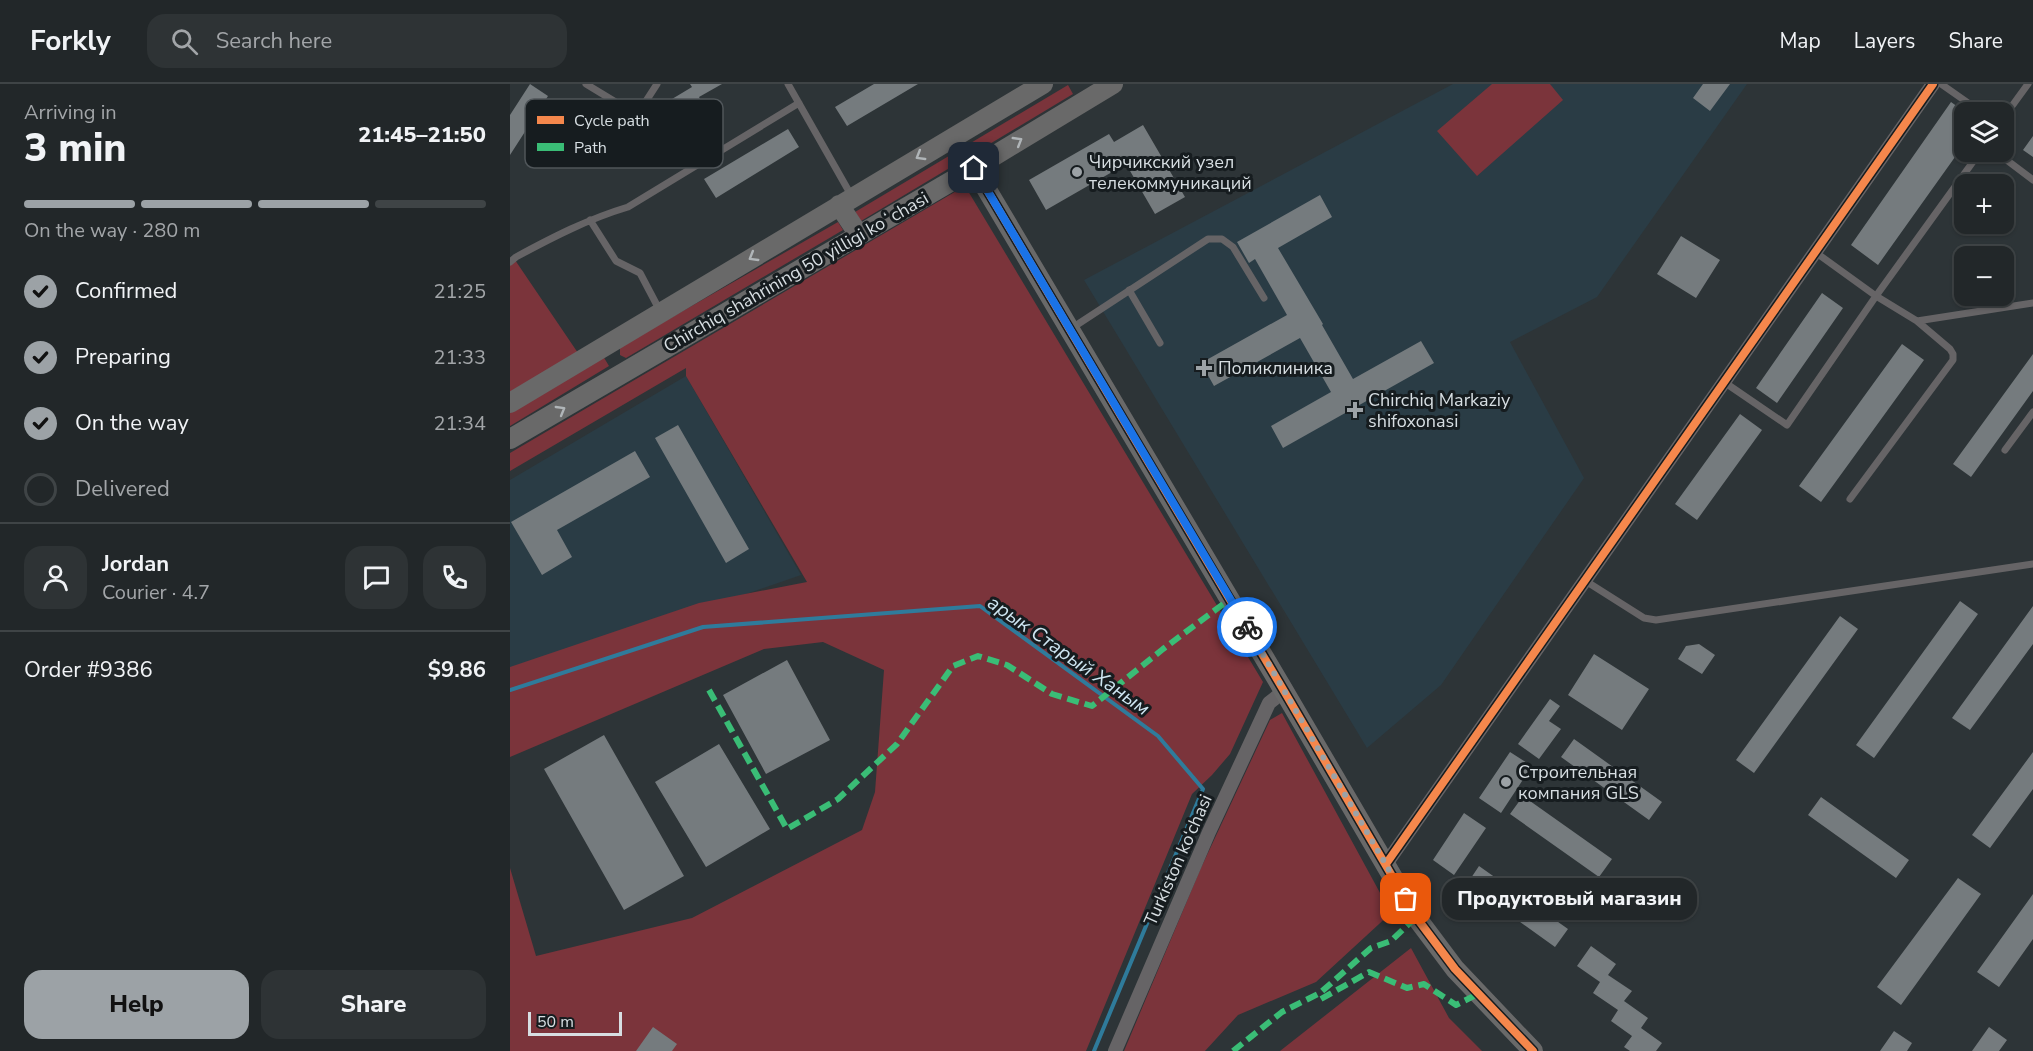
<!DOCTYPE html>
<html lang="en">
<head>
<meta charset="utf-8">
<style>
	:root { --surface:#222729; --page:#2e3335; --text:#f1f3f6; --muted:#a2a5a8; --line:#3f4446; --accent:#9ca2a6 }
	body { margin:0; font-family:"Nunito Sans",sans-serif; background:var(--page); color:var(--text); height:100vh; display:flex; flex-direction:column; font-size:22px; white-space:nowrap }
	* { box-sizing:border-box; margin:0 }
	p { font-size:20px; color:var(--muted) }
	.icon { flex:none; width:33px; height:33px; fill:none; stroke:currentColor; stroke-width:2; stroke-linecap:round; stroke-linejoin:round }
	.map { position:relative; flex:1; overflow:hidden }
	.panel { display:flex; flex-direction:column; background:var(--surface); width:510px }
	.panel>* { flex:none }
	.buttons { position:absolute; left:1444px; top:18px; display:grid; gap:12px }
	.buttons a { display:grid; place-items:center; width:60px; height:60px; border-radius:12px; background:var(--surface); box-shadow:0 2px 4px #0004,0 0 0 2px var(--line); font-size:30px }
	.scale { position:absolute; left:18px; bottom:15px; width:94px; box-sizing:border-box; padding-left:6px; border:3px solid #d7dee2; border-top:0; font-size:16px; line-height:21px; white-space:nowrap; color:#d7dee2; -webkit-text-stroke:4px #161c1f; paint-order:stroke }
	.pin { position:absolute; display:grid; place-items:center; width:51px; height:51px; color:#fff; margin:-26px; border-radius:12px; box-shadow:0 3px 9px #0006 }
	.courier { position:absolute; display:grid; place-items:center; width:60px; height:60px; margin:-30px; border:4px solid #1a73e8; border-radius:50%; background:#fff; color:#222; box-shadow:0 2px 8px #0007 }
	.bubble { position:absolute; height:42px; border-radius:18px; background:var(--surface); box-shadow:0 2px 4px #0004,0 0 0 2px var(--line); font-size:20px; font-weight:800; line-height:42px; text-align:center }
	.summary em { font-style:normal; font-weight:800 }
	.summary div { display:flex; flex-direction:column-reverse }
	.summary { display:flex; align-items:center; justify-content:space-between; height:102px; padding:0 24px }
	h1 { font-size:39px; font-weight:800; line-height:45px }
	.bar { display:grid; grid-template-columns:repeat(4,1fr); gap:9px 6px; align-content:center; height:72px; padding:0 24px }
	.bar i { height:8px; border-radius:4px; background:var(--line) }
	.bar .on { background:var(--accent) }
	.bar p { grid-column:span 4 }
	.line { display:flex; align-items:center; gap:15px; padding:0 24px; border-top:2px solid var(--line) }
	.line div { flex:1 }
	.round { display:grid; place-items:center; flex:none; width:63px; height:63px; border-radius:18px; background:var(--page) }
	ol { padding:0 24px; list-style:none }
	li { display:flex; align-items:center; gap:18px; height:66px }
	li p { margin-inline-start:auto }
	li .icon { padding:6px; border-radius:50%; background:var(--accent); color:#111; stroke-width:4 }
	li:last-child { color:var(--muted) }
	li i { width:33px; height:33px; border:3px solid var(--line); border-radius:50% }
	.cta { display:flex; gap:12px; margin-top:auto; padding:12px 24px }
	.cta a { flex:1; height:69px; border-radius:18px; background:var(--accent); color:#111; font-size:24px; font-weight:800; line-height:69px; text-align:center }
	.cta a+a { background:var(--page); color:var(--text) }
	header { display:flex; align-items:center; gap:36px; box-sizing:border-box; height:84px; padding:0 30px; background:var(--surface); border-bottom:2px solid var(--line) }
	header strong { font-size:28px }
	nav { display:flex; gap:33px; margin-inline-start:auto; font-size:21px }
	.search { width:420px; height:54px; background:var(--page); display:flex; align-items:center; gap:15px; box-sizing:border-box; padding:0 21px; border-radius:18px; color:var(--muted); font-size:22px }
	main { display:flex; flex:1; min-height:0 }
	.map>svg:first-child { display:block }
	.built { fill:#2a3c45 }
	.green { fill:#7b343b }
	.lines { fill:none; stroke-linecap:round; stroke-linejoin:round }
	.stream { stroke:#2f7b9b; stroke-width:4 }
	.building { fill:#757b7e }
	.lane { stroke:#666466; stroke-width:7 }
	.street { stroke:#666466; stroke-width:14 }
	.secondary { stroke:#696969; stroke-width:20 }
	.quiet { stroke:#3abd76; stroke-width:6; stroke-dasharray:12 6; stroke-linecap:butt }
	.cycleway-casing { stroke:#161c1f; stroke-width:11 }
	.cycleway { stroke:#f5874c; stroke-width:8 }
	.oneway { stroke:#b0b5b8 }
	.done { stroke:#9ca2a6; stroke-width:6; stroke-dasharray:0 10.8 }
	.route { stroke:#1a73e8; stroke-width:8 }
	.poi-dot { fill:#9ca2a6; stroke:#161c1f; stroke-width:2 }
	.labels { text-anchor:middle; stroke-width:6; stroke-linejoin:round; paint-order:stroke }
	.poi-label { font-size:18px; fill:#d7dee2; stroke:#161c1f; text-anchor:start }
	.street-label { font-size:18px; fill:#d7dee2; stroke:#161c1f }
	.water-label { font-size:20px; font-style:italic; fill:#cfe6f2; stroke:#161c1f }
	.key { fill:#161c1f; stroke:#50565a; stroke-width:1.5 }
	.key-label { font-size:16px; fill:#d7dee2 }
</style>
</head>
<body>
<header>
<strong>Forkly</strong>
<div class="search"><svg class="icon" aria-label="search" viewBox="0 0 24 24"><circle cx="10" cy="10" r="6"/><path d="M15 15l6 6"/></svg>Search here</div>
<nav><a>Map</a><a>Layers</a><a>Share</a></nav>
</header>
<main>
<section class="panel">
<div class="summary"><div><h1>3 min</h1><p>Arriving in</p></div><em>21:45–21:50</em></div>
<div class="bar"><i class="on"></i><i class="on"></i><i class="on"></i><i></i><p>On the way · 280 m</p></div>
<ol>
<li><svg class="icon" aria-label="check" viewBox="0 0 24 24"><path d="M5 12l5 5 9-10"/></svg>Confirmed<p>21:25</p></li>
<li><svg class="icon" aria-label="check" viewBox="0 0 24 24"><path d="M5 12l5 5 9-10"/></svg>Preparing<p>21:33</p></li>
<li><svg class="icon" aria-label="check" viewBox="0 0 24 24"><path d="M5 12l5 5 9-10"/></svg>On the way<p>21:34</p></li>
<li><i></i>Delivered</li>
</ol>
<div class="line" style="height:108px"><a class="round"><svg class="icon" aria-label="person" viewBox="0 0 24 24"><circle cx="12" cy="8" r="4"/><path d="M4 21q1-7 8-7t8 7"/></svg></a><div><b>Jordan</b><p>Courier · 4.7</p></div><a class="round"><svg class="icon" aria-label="chat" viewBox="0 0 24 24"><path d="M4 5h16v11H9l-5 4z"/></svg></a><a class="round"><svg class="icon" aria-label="phone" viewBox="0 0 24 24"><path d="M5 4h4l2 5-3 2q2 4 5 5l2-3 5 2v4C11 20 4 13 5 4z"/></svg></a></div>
<div class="line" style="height:78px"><div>Order #9386</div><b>$9.86</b></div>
<div class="cta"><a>Help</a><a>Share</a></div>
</section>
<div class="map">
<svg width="1523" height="967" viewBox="0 0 1523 967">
	<rect width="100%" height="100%" fill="#2d3437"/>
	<path class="built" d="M943 0H1237L1087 213 1000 258 1074 394 931 601 857 664 574 196Z
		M176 292 291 491 0 592V396Z"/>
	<path class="green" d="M982 0H1040L1053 16 967 92 927 47Z
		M558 1 563 10 351 137 345 128Z
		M455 102 753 598 720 670 702 691 682 710 576 967H0V784L26 872 182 834 352 746 365 708 374 586 313 558 254 565 0 673V583L189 519 297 498 176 292V284L0 387V369Z
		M328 138 333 146 116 274 110 271V263Z
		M0 176H5L68 269 0 308Z
		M93 272 99 282 0 342V328Z
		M772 629 881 829 806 898 728 931 695 967H614L690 786 760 636Z
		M901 864 939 934 972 967H770Z"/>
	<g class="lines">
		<path class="stream" d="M0 606 193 543 470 522 648 652 693 705 584 967"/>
	</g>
	<path class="building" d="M20 0 38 12 0 71V31Z
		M180 0H212L189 13 194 22 163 39 152 21 182 3Z
		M364 0H408L337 42 325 23Z
		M1193 0H1220L1200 27 1183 14Z
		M1441 18 1455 28V59L1368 181 1341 161Z
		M633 41 675 113 645 130 616 80 536 126 519 96 599 50 604 58Z
		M278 45 289 63 206 114 194 95Z
		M1523 52V73L1513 66Z
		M810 111 822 133 768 164 813 240 812 241 843 295 911 257 924 279 773 364 761 342 821 308 790 254 704 302 691 279 777 231 745 175 739 179 727 158Z
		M1171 152 1210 176 1186 214 1147 190Z
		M1312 209 1333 224 1267 319 1246 304Z
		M1392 260 1414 276 1311 418 1289 402Z
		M1523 270V307L1461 393 1443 380Z
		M1230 330 1252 346 1187 436 1165 420Z
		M168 341 239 465 216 479 145 354Z
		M125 367 140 393 47 446 62 473 32 491 1 438Z
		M1450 517 1468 530 1364 674 1346 661Z
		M1523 522V560L1460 646 1442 634Z
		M1330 532 1348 545 1244 689 1226 676Z
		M1189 560 1205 571 1192 590 1168 575 1176 562Z
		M1084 570 1139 605 1112 646 1058 611Z
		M277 576 320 656 256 690 213 611Z
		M1040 615 1050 622 1039 637 1051 645 1029 675 1008 660Z
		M94 651 174 792 114 826 34 685Z
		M1064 655 1152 718 1139 736 1051 673Z
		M209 660 260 745 196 783 145 698Z
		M1000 668 1022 682 991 729 969 714Z
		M1523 668V705L1480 764 1462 751Z
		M1013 712 1102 775 1089 793 1000 730Z
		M1311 713 1399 776 1386 794 1298 731Z
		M954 729 976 744 944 791 923 776Z
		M969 782 1058 845 1045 863 957 800Z
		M1448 794 1471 810 1391 921 1367 903Z
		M1523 810V855L1489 903 1467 888Z
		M1081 862 1106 880 1098 891 1122 907 1114 917 1138 934 1131 944 1152 959 1146 967H1120L1114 963 1122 952 1101 937 1108 926 1083 909 1090 898 1067 882Z
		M143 943 167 960 162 967H126Z
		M1479 943 1497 956 1489 967H1462Z
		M1384 947 1402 959 1397 967H1370Z"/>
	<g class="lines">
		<path class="lane" d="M76 0 127 31 147 0
			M278 0 341 111
			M1431 0 1471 28
			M1494 33 1518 0
			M1486 68 1523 96
			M80 136 106 177 130 189 150 227
			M1305 168 1366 212 1470 68
			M0 178 6 173C43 153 78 135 118 123L289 19
			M619 206 650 259
			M562 244 698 155H712L723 163 754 214
			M1214 298 1277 341 1366 212 1407 237 1523 219
			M1495 366 1523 328
			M1340 415 1443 276V270L1440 265 1407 237
			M1074 496 1134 534 1146 536 1523 480"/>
		<path class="street" d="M876 780 1423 0
			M605 967 699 748 759 619 774 607"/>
		<path class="secondary" d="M464 84 774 607 906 833 945 885 1023 967
			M329 121 349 151
			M0 319 533 0
			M0 355 464 84 603 0"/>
		<path class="quiet" d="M199 606 277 745 328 715 387 660 443 582 468 572 497 581 542 610 582 622 653 565 720 515
			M811 915 859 888 897 904 914 900 946 921 968 910
			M723 967 772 928 810 909 861 864 881 857 906 833"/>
		<g class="cycleway-casing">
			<path id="cycleway" d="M464 84 774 607 906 833 945 885 1023 967
				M876 780 1423 0"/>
		</g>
		<use href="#cycleway" class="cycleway"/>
	</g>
	<defs><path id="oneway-chevron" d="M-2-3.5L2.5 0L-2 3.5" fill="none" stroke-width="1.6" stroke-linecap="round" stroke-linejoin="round" transform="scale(1.5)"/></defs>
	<g class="oneway">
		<use href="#oneway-chevron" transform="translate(508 57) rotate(-31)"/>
		<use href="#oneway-chevron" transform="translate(410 72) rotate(149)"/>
		<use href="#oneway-chevron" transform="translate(243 173) rotate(149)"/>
		<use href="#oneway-chevron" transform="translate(51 326) rotate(-30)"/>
	</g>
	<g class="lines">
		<path class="done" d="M737 543 896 815"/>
		<path class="route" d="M464 84 737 543"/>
	</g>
	<g class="poi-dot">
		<circle cx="567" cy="88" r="6"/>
		<path d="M691 275h6v6h6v6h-6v6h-6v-6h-6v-6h6z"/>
		<path d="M842 317h6v6h6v6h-6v6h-6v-6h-6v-6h6z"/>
		<circle cx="996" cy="698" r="6"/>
	</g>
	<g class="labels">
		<g class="poi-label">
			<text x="579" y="84">Чирчикский узел<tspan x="579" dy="21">телекоммуникаций</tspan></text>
			<text x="708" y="290">Поликлиника</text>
			<text x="858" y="322">Chirchiq Markaziy<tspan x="858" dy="21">shifoxonasi</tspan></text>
			<text x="1008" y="694">Строительная<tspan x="1008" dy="21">компания GLS</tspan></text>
		</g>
		<g class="street-label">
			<text transform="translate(286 188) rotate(-30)" y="6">Chirchiq shahrining 50 yilligi koʻchasi</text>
			<text transform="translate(668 776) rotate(-66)" y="6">Turkiston ko‘chasi</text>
		</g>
		<g class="water-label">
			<text transform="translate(559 571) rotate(35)" y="7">арык Старый Ханым</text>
		</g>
	</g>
	<rect x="15" y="15" width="198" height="69" rx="9" class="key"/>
	<rect x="27" y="32" width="27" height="8" fill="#f5874c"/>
	<rect x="27" y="59" width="27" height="8" fill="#3abd76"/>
	<g class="key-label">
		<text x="64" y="42">Cycle path</text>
		<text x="64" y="69">Path</text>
	</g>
</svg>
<div class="buttons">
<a><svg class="icon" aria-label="layers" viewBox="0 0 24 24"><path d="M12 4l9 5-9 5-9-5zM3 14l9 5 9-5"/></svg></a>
<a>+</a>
<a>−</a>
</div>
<div class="scale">50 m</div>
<div class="pin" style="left:896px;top:815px;background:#ea580c"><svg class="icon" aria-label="bag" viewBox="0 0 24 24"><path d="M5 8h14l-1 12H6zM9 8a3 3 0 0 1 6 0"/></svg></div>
<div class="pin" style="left:464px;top:84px;background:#1f2937"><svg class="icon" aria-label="home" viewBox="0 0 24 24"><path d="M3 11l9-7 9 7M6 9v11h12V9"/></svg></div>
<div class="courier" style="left:737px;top:543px"><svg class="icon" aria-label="bike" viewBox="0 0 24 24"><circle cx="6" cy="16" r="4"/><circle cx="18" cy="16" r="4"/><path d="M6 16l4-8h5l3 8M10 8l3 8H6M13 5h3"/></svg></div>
<div class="bubble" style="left:932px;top:794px;width:255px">Продуктовый магазин</div>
</div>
</main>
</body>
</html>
